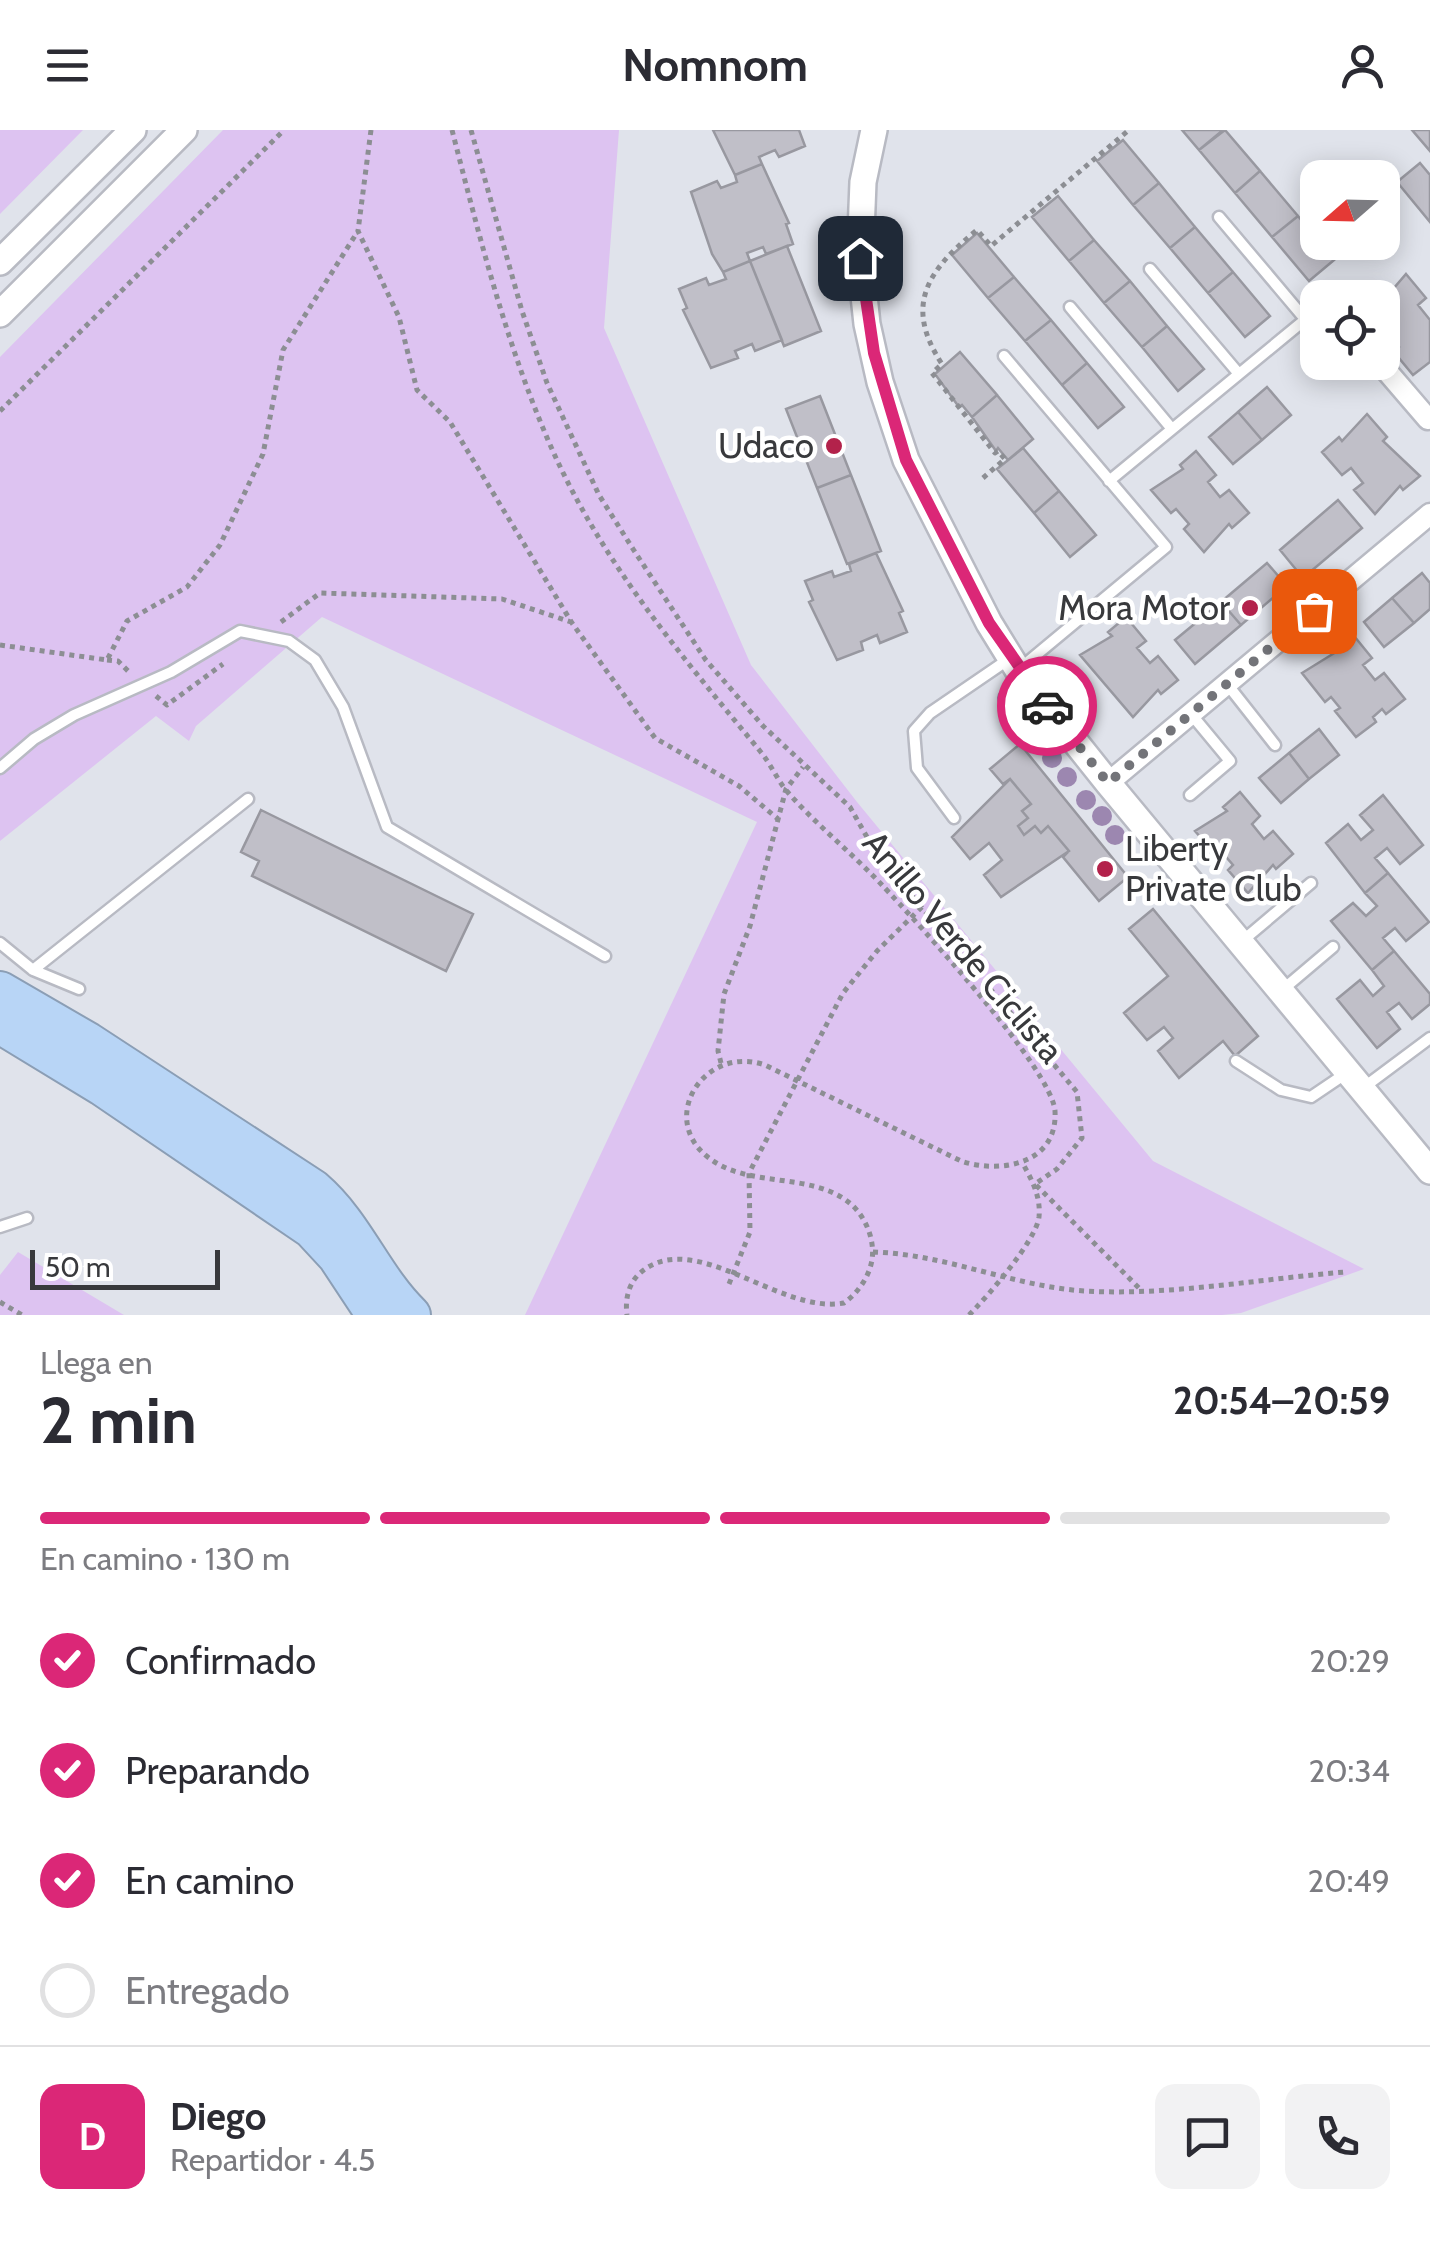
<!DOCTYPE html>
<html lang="es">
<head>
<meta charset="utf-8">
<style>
	:root { --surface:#fff; --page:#f2f2f3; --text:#2b2b33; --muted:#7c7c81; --line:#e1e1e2; --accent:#db2777 }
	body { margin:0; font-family:Cabin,sans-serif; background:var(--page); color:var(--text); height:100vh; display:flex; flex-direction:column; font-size:38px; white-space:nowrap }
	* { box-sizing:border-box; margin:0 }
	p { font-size:32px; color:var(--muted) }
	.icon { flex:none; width:55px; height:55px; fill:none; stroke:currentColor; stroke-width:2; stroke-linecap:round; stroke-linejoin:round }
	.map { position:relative; height:1185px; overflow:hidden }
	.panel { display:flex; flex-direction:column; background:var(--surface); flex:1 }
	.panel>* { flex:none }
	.needle { width:65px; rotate:250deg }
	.tools { position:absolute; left:1300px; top:30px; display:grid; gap:20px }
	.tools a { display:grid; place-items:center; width:100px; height:100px; border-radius:20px; background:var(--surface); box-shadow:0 5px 25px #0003; font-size:50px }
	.scale { position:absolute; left:30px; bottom:25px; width:190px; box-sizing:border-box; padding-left:10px; border:5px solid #38393c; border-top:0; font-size:28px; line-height:35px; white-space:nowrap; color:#38393c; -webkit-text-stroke:8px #fff; paint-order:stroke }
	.pin { position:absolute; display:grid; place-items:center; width:85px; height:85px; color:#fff; margin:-42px; border-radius:20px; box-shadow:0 5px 15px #0006 }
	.courier { position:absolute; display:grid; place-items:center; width:100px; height:100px; margin:-50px; border:8px solid #db2777; border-radius:50%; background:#fff; color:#222; box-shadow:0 2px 12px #0007 }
	.overview em { font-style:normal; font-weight:800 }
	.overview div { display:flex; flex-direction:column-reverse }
	.overview { display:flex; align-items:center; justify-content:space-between; height:170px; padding:0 40px }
	h1 { font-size:65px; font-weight:800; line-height:75px }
	.bar { display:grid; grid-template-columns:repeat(4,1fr); gap:15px 10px; align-content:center; height:120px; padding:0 40px }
	.bar i { height:12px; border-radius:8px; background:var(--line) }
	.bar .active { background:var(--accent) }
	.bar p { grid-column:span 4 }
	.line { display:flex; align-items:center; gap:25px; padding:0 40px; border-top:2px solid var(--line) }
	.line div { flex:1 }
	.round { display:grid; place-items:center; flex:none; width:105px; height:105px; border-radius:20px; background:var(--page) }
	ol { padding:0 40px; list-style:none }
	li { display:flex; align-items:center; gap:30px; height:110px }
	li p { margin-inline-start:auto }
	li .icon { padding:10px; border-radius:50%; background:var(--accent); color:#fff; stroke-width:4 }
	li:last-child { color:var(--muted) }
	li i { width:55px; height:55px; border:5px solid var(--line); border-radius:50% }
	header { display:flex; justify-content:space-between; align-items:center; height:130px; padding:0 40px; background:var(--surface); font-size:45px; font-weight:800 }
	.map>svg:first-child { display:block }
	.green { fill:#ddc3f1 }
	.building { fill:#c0bfc8; stroke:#9898a0; stroke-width:2.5 }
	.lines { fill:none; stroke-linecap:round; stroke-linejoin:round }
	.service-casing { stroke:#b8bac3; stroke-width:15 }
	.minor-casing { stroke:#b8bac3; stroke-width:25 }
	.tertiary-casing { stroke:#b8bac3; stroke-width:30 }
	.motorway-casing { stroke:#8b9eb5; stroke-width:42 }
	.path { stroke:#8c8e93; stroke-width:5; stroke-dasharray:5 5; stroke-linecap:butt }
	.service { stroke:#fff; stroke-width:10 }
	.minor { stroke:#fff; stroke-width:20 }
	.tertiary { stroke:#fff; stroke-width:25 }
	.motorway { stroke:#b8d5f6; stroke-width:38 }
	.tree { fill:#9c87b0 }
	.done { stroke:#737479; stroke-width:10; stroke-dasharray:0 18 }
	.route { stroke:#db2777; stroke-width:12 }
	.poi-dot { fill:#b3224b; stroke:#fff; stroke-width:4 }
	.labels { text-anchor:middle; stroke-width:9; stroke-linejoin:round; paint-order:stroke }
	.poi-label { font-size:35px; fill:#38393c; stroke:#fff; text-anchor:end }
	.street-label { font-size:35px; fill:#38393c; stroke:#fff }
</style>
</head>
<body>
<header><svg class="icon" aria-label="menu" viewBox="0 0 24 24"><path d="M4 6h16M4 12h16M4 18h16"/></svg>Nomnom<svg class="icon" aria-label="person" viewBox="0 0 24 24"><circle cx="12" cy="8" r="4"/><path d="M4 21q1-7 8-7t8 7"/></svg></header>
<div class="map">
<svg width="1430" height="1185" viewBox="0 0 1430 1185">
	<rect width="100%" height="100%" fill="#e0e3eb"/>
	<path class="green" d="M0 0H83L0 84Z
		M223 0H619L604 198 751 535 857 672 1153 1031 1364 1139 1241 1183 1222 1185H525L757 692 322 487 196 596 189 611 156 586 0 711V227Z
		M18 1122 124 1185H0V1145Z"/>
	<path class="building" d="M713 0H799L805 16 779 27 775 20 759 27 762 34 735 45Z
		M1182 0H1223L1199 20Z
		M1225 0 1260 41 1235 63 1199 20Z
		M1412 0H1430V21Z
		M1123 10 1159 53 1133 75 1097 31Z
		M1420 33 1430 45V92L1397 52Z
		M762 34 789 93 786 94 793 114 766 124 763 117 747 123 750 131 723 142 712 124 691 62 717 51 721 58 737 52 735 45Z
		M1260 41 1298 86 1272 107 1235 63Z
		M1159 53 1195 97 1170 118 1133 75Z
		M1058 66 1094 110 1069 131 1032 87Z
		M1298 86 1334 130 1309 151 1272 107Z
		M1195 97 1233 142 1208 163 1170 118Z
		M977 103 1014 147 988 168 952 125Z
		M1094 110 1130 151 1104 173 1069 131Z
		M787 116 821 201 784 216 750 131Z
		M750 131 782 210 755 221 752 214 735 221 738 228 711 238 683 180 687 178 679 159 706 148 709 155 726 149 723 142Z
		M1233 142 1270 186 1245 207 1208 163Z
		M1406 144 1426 168 1418 175 1430 190V232L1413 245 1394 222 1399 217 1386 202 1382 205V172Z
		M1014 147 1051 190 1025 211 988 168Z
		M1130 151 1167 196 1142 217 1104 173Z
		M1051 190 1087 233 1062 255 1025 211Z
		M1167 196 1204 239 1178 261 1142 217Z
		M960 222 997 265 972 287 962 275 959 277 935 244Z
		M1087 233 1124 277 1098 298 1062 255Z
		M1267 257 1291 285 1262 310 1238 282Z
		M997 265 1033 309 1008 330 998 318 996 321 972 287Z
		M820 266 851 345 817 358 786 279Z
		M1238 282 1262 310 1233 334 1209 307Z
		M1367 284 1387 307 1383 311 1420 346 1403 360 1400 356 1375 384 1354 360 1363 353 1351 338 1342 345 1322 322 1339 307 1342 311Z
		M1023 318 1059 361 1034 383 997 339Z
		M1196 321 1216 345 1208 352 1220 367 1229 360 1249 383 1232 398 1229 394 1204 422 1184 399 1189 394 1176 379 1171 383 1151 360 1183 339 1180 335Z
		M851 345 881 421 847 434 817 358Z
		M1059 361 1096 405 1070 427 1034 383Z
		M1338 370 1362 398 1303 448 1280 420Z
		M876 423 903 481 899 483 907 502 880 513 877 505 861 512 863 520 837 530 809 472 813 470 805 451 832 441 834 447 851 441 849 434Z
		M1267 433 1287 456 1241 495 1221 472Z
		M1422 443 1430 453V479L1414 493 1392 468Z
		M1392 468 1414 493 1384 517 1364 492Z
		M1221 472 1241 495 1195 534 1175 510Z
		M1126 487 1146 511 1137 518 1150 533 1158 526 1178 550 1161 564 1158 560 1133 587 1080 525 1112 506 1108 502Z
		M1350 501 1372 528 1363 535 1375 550 1384 543 1405 569 1386 584 1382 579 1373 587 1376 592 1356 607 1335 581 1340 578 1331 567 1325 572 1302 543 1336 522 1331 516Z
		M1319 599 1339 625 1309 649 1289 623Z
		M1020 614 1128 747 1099 771 1063 727 1069 721 1048 696 1041 703 1035 696 1024 705 1018 696 1028 688 1022 681 1031 674 1010 649 1003 654 990 639Z
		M1289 623 1309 649 1281 673 1259 648Z
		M1010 649 1031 674 1022 681 1028 688 1018 696 1024 705 1035 696 1041 703 1048 696 1069 721 1001 767 984 745 1002 730 989 713 970 729 952 707Z
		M1240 662 1260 686 1252 694 1264 709 1273 701 1293 724 1276 739 1273 735 1248 763 1228 740 1233 735 1220 720 1215 724 1195 701 1227 681 1223 677Z
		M1383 665 1423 715 1400 734 1387 718 1375 728 1388 743 1365 763 1326 713 1348 694 1361 710 1373 700 1360 685Z
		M261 680 473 784 446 841 252 746 259 731 241 722Z
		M1388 743 1429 792 1406 811 1395 798 1383 808 1394 821 1372 840 1331 791 1353 773 1366 786 1377 776 1365 763Z
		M1153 779 1258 906 1235 926 1223 911 1179 948 1158 921 1173 908 1164 897 1147 910 1124 883 1168 846 1129 799Z
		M1394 821 1430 864V874L1412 889 1399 873 1387 882 1400 899 1377 918 1337 869 1360 850 1373 866 1384 856 1372 840Z"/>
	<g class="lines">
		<g class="service-casing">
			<path id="service" d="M1219 87 1305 189
				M1150 139 1239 244
				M1332 168 1337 163
				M1070 177 1172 299
				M1004 226 1166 417 1018 540
				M1109 351 1318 179
				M1227 554 1275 615
				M0 638 34 609 74 585 171 542 240 501 289 511 315 530 343 577 387 697 605 826
				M1190 665 1230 631 1191 584
				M954 688 917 638 914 601 930 583 1009 529
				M1241 812 1311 753
				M0 813 33 840 248 669
				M33 840 79 859
				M1281 861 1333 817
				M1236 931 1281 960 1311 967 1348 942
				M1363 958 1430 908
				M0 1097 27 1088"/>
		</g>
		<g class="minor-casing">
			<path id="minor" d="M1379 232 1428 289
				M1108 653 1430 384"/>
		</g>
		<g class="tertiary-casing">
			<path id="tertiary" d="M874 0 863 52 860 128 867 194 880 252 906 330 989 493 1018 540 1108 653 1430 1041
				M0 132 133 0
				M0 184 184 0"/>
		</g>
		<g class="motorway-casing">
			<path id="motorway" d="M0 861 88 912 313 1059C355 1095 372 1147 411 1185
				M0 894 102 956 312 1099 337 1126 376 1185"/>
		</g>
		<path class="path" d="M371 0 358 101 399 187 417 260 450 292 572 493 655 608 739 656 778 689
			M452 0C479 105 505 210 548 310 599 429 679 523 760 621 770 633 776 647 785 659 814 693 851 722 882 755 916 791 1052 939 1055 981 1058 1035 999 1044 961 1031L765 935C704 914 657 989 709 1028 749 1059 814 1041 852 1075 866 1088 875 1110 872 1130 869 1147 858 1163 844 1173 779 1185 694 1096 640 1143 628 1154 625 1170 627 1185
			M471 0 522 181 547 253 599 365 633 419 705 529 763 596 850 677 876 723 1077 962 1082 1008 1057 1039 1035 1054 1141 1160
			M0 281 284 0
			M983 348 1005 329 998 321 995 323 932 243 942 234C903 175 928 140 977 100L991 116 1129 0
			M281 492 320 463 502 469 571 492
			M0 515 107 530 127 491 187 457 220 415 263 324 283 220 358 101
			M107 530 118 531 129 542
			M156 566 167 575 223 534
			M721 933 718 921 724 864 750 796 786 659 803 637
			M873 1122C945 1124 1012 1156 1084 1161 1171 1166 1258 1149 1345 1142
			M729 1154 750 1102 749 1043 843 863 877 821 924 775
			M0 1172 22 1185
			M969 1185C987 1167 1036 1111 1039 1087 1041 1067 1032 1050 1023 1034"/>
		<use href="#service" class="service"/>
		<use href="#minor" class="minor"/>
		<use href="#tertiary" class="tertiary"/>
		<use href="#motorway" class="motorway"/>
	</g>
	<g class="tree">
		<circle cx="1007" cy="568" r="10"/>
		<circle cx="1028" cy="595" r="10"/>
		<circle cx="1039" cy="612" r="10"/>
		<circle cx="1052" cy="628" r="10"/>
		<circle cx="1067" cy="647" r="10"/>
		<circle cx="1086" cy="670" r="10"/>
		<circle cx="1102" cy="686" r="10"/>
		<circle cx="1115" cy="705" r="10"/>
	</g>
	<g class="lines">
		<path class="done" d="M1047 576 1108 653 1314 481"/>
		<path class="route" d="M860 128 874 223 906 330 989 493 1047 576"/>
	</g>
	<g class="poi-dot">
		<circle cx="834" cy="316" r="10"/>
		<circle cx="1250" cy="478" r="10"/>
		<circle cx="1105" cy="739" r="10"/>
	</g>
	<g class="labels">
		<g class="poi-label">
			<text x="814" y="328">Udaco</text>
			<text x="1230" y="490">Mora Motor</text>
			<text x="1125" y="731" text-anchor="start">Liberty<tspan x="1125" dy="40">Private Club</tspan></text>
		</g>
		<g class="street-label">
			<text transform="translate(963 817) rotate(50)" y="12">Anillo Verde Ciclista</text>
		</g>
	</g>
</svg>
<div class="tools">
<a><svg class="needle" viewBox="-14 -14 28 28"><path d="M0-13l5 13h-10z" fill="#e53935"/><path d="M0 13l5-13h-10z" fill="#7c7c81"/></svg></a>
<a><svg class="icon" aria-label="locate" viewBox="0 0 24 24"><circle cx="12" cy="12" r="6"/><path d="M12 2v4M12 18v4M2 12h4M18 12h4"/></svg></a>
</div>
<div class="scale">50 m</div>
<div class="pin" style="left:1314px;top:481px;background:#ea580c"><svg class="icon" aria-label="bag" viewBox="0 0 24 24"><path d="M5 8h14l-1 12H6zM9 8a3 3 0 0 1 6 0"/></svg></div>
<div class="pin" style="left:860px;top:128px;background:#1f2937"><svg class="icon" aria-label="home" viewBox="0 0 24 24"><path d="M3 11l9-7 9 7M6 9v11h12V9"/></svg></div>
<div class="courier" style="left:1047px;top:576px"><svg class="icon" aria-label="car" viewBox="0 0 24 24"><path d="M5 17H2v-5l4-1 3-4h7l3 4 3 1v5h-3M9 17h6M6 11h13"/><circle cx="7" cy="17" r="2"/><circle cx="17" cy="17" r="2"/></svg></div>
</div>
<section class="panel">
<div class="overview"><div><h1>2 min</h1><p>Llega en</p></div><em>20:54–20:59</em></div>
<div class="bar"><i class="active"></i><i class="active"></i><i class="active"></i><i></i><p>En camino · 130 m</p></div>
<ol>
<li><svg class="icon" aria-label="check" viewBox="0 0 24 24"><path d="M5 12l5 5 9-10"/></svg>Confirmado<p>20:29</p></li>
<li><svg class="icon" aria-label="check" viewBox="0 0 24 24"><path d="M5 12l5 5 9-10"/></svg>Preparando<p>20:34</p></li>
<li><svg class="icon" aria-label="check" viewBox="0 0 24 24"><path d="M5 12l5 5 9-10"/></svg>En camino<p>20:49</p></li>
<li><i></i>Entregado</li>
</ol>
<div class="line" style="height:180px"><b class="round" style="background:var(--accent);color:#fff">D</b><div><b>Diego</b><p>Repartidor · 4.5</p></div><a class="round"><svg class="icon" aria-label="chat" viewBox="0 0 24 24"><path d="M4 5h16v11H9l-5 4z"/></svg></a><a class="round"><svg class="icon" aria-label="phone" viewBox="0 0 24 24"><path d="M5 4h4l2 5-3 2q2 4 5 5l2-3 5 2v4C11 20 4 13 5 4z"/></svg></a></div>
</section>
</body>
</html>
